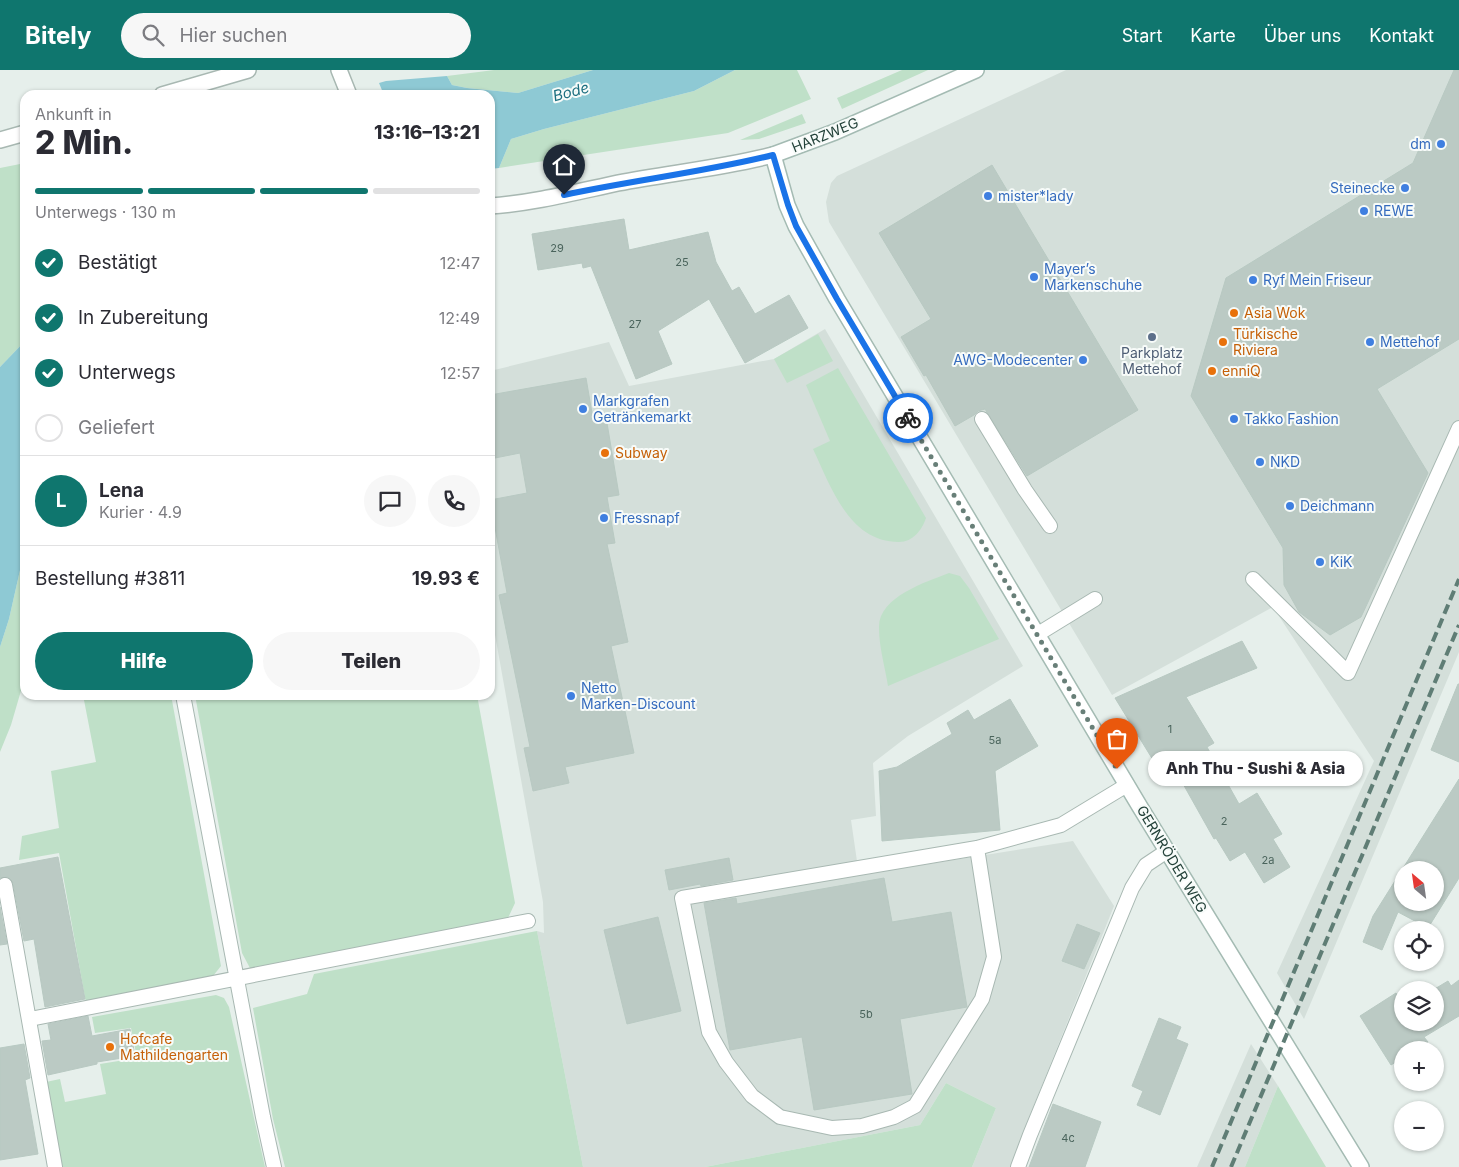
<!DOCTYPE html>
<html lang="de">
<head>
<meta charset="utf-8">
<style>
	:root { --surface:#fff; --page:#f7f7f7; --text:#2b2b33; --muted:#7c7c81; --line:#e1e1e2; --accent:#0f766e }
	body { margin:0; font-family:Inter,sans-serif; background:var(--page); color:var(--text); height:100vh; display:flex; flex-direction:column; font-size:19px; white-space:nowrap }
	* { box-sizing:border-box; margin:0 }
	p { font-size:16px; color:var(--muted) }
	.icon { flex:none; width:28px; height:28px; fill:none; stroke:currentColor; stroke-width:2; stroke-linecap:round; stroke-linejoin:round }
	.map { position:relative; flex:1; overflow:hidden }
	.panel { position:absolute; left:20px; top:20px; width:475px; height:610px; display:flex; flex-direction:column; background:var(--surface); border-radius:15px; box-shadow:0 1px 4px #0004 }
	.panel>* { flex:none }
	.needle { width:32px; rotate:331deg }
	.fabs { position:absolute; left:1394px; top:791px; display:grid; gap:10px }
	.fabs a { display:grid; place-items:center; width:50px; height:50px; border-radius:50%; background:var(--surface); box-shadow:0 1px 4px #0004; font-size:25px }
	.pin { position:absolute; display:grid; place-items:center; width:42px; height:42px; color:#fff; margin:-51px -21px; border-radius:50% 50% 50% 0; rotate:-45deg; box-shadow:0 0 5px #0007 }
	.pin .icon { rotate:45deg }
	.courier { position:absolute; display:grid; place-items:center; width:50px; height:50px; margin:-25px; border:4px solid #1a73e8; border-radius:50%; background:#fff; color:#222; box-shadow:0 1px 6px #0007 }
	.bubble { position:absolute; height:35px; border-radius:18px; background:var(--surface); box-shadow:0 1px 4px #0004; font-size:16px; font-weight:800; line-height:35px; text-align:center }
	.overview em { font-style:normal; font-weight:800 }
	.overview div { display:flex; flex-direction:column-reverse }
	.overview { display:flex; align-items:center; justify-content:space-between; height:85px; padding:0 15px }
	h1 { font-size:32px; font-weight:800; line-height:38px }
	.bar { display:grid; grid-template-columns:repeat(4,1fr); gap:8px 5px; align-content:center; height:60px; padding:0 15px }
	.bar i { height:6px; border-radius:4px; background:var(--line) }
	.bar .selected { background:var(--accent) }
	.bar p { grid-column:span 4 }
	.line { display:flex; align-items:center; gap:12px; padding:0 15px; border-top:1px solid var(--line) }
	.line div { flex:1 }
	.round { display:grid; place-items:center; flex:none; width:52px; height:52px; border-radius:26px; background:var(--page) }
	ol { padding:0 15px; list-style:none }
	li { display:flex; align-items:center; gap:15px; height:55px }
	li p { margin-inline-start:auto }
	li .icon { padding:5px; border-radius:50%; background:var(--accent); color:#fff; stroke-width:4 }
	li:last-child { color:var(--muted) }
	li i { width:28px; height:28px; border:2px solid var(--line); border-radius:50% }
	.action { display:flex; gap:10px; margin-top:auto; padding:10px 15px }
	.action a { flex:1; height:58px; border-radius:30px; background:var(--accent); color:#fff; font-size:20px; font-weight:800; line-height:58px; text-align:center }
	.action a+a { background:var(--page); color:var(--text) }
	header { display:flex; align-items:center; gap:30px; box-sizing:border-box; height:70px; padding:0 25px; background:var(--accent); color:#fff }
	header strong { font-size:24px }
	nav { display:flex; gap:28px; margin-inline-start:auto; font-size:18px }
	.search { width:350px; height:45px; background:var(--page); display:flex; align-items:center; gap:12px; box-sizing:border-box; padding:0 18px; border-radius:28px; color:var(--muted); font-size:19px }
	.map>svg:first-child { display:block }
	.built { fill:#d4dfda }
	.green { fill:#bfe0c8 }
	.water { fill:#8ec9d4 }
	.building { fill:#bbcac4; stroke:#b8c9c2; fill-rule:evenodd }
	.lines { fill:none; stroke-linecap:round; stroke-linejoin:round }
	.lane-casing { stroke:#a8b8b2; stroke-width:16 }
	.street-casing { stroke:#a8b8b2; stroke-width:18 }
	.secondary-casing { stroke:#a4bbb3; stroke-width:18 }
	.lane { stroke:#fff; stroke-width:14 }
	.street { stroke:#fff; stroke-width:15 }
	.secondary { stroke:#fff; stroke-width:15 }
	.rail { stroke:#5f7d75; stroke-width:4; stroke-dasharray:10 5; stroke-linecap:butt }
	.done { stroke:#687f78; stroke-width:5; stroke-dasharray:0 9 }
	.route { stroke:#1a73e8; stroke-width:6 }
	.shop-dot { fill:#3f7fe0; stroke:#f7fbf9; stroke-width:2 }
	.food-dot { fill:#e8710a; stroke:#f7fbf9; stroke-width:2 }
	.service-dot { fill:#5c6f8a; stroke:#f7fbf9; stroke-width:2 }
	.labels { text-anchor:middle; stroke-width:4; stroke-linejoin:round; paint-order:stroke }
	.number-label { font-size:11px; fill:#4a645c }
	.street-label { font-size:14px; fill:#24423a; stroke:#f7fbf9 }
	.shop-label { font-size:14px; fill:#366cbe; stroke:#f7fbf9; text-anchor:start }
	.food-label { font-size:14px; fill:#c56008; stroke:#f7fbf9; text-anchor:start }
	.service-label { font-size:14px; fill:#4e5e75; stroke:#f7fbf9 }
	.water-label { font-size:15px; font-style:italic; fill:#1c6f80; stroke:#f7fbf9 }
</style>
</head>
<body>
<header>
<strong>Bitely</strong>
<div class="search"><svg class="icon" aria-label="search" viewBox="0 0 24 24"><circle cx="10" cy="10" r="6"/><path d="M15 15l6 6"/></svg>Hier suchen</div>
<nav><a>Start</a><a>Karte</a><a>Über uns</a><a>Kontakt</a></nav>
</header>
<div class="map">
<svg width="1459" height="1097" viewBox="0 0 1459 1097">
	<rect width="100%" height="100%" fill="#e6efeb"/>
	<path class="built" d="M1066 0H1459V582L1304 949 1277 903 1374 691 1273 537 1112 625 829 152 826 132 831 113 837 106Z
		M825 259 1023 596 908 666 873 693 876 746 851 750 859 805 1073 771 1114 836 1028 1050 1012 1097H972L996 1038 946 1013 920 1055 705 1097H583L537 861 544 863 543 832 490 537V301L609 272 629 316 774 289Z
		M1251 974 1278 1016 1245 1097H1197Z"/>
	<path class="green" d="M494 0H593L518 23 467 18 452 15 447 6Z
		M735 0H797L811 29 728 63 499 98 511 69 544 59 694 21Z
		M902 0H928L842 39 837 28Z
		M802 44 806 53 759 69 740 70Z
		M25 93V271L0 297V98Z
		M818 264 833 291 787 313 774 289Z
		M838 298 926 448C922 460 913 472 899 472 849 472 831 417 813 379L830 371 806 315Z
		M25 478V607L11 655 0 682V577L9 549Z
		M949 503 960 506 969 518 999 569 888 616C885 597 879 577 879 558 878 527 926 512 949 503Z
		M83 625H171L221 896 213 906 86 933 59 783 19 790 22 766 59 758 51 701 96 692Z
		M195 625H477L515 833 508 848 251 900 242 883Z
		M537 861 583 1097H285L273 1049 253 938 307 924 314 904Z
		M216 925 224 928 229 937 265 1097H62L46 1012 60 1009 65 1032 106 1024 100 994 137 988 131 958 95 963 92 947Z
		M946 1013 996 1038 972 1097H705L920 1055Z
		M1278 1016 1326 1097H1245Z"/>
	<path class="water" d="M593 0H735L694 21 544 59 511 69 499 98 490 99V25H384L379 13 386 11 447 6 452 15 467 18 518 23Z
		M25 271V478L9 549 0 577V297Z"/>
	<path class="building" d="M1454 0H1459V269L1377 319 1428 403 1361 547 1330 565 1299 542 1284 515 1283 478 1191 326 1226 208 1413 93Z
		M992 95 1138 340 1027 406 985 339 978 341 974 345 955 356 926 305 924 306 901 267 931 249 879 163Z
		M624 149 629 180 708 162 716 192 732 221 739 217 755 244 789 225 808 258 745 293 709 229 658 261 672 294 636 309 591 196 583 198 582 193 538 200 532 164Z
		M586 308 593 349 606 347 619 425 607 427 615 473 607 474 628 572 611 576 634 683 565 697 569 713 533 721 524 678 530 677 499 525 507 523 490 430 527 423 520 383 490 389V325Z
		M1242 571 1257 598 1186 627 1214 673 1207 677 1239 734 1257 723 1282 764 1273 769 1290 797 1264 813 1245 782 1230 791 1216 768 1214 769 1173 696 1161 703 1115 628Z
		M1458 614H1459V692L1431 680Z
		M1010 629 1038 676 995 701 1000 760 882 771 879 701 897 697 952 664 947 653 968 640 974 650Z
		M1459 709V808L1428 858 1398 842 1382 880 1363 872 1373 846ZM1402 800H1435V832H1402Z
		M58 787 85 929 45 937 34 869 24 871 13 813 8 807 0 808V798Z
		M729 788 733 810 701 816 700 814 669 820 665 800Z
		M884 808 892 852 951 842 967 937 900 949 912 1024 814 1040 802 967 730 980 704 833 736 828 737 834Z
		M0 837 7 874 0 875Z
		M658 847 681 941 627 954 604 860Z
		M1077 854 1100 863 1084 899 1062 891Z
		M1459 910V946L1424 967 1428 972 1415 980H1402V988L1391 995 1360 946 1396 923 1402 933V952H1435V920H1433L1448 911 1451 916Z
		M88 946 92 966 130 959 135 986 97 992V994L48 1005 42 971 51 970 48 954Z
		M1159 948 1181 957 1176 969 1188 974 1160 1045 1137 1035 1143 1021 1132 1016Z
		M24 974 30 1008 25 1010 38 1084 0 1090V978Z
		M1053 1034 1101 1052 1085 1097H1029Z"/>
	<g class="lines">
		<g class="lane-casing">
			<path id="lane" d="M982 349 1025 420 1050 456
				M1253 509 1348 603 1459 358
				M1038 564 1095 529
				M183 625 263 1047 274 1097
				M977 778 994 887 982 929 915 1036 894 1047 862 1056 832 1058 780 1047 752 1026 726 992 709 962 682 828 977 778 1061 755 1127 715
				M5 815 55 1097
				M30 949 528 851
				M1018 1097 1030 1065 1132 818 1146 795 1167 781"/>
		</g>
		<g class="street-casing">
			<path id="street" d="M339 0 349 25
				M162 25 248 0
				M0 70 25 63
				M490 136C534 133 576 122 618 113 670 103 722 98 773 85"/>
		</g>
		<g class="secondary-casing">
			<path id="secondary" d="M976 0 835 62 773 85 787 135 796 156 837 229 1140 737 1361 1097"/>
		</g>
		<use href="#lane" class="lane"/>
		<use href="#street" class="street"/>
		<use href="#secondary" class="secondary"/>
		<path class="rail" d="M1212 1097 1459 509
			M1231 1097 1459 555"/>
	</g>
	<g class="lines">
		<path class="done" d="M908 348 1117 699"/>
		<path class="route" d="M564 125C634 110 705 102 773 85L788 135 796 156 837 229 908 348"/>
	</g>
	<g class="shop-dot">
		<circle cx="1441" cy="74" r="5"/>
		<circle cx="1405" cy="118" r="5"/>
		<circle cx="988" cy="126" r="5"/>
		<circle cx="1364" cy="141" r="5"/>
		<circle cx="1034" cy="207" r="5"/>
		<circle cx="1253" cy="210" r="5"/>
		<circle cx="1370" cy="272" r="5"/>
		<circle cx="1083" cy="290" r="5"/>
		<circle cx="583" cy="339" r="5"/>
		<circle cx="1234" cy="349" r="5"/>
		<circle cx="1260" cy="392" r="5"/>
		<circle cx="1290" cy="436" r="5"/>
		<circle cx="604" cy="448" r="5"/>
		<circle cx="1320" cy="492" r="5"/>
		<circle cx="571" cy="626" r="5"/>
	</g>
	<g class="food-dot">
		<circle cx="1234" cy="243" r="5"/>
		<circle cx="1223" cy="272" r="5"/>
		<circle cx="1212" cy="301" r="5"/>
		<circle cx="605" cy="383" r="5"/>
		<circle cx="110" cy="977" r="5"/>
	</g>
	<circle class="service-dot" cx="1152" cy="267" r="5"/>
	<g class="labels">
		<g class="number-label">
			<text x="557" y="182">29</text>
			<text x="682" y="196">25</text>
			<text x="635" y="258">27</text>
			<text x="1170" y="663">1</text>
			<text x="995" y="674">5a</text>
			<text x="1224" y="755">2</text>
			<text x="1268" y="794">2a</text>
			<text x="866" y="948">5b</text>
			<text x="1068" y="1072">4c</text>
		</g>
		<g class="street-label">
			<text transform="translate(825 65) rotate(-22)" y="5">HARZWEG</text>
			<text transform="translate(1172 789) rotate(59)" y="5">GERNRÖDER WEG</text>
		</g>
		<g class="shop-label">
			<text x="1431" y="79" text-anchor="end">dm</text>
			<text x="1395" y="123" text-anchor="end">Steinecke</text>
			<text x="998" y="131">mister*lady</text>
			<text x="1374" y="146">REWE</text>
			<text x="1044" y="204">Mayer’s<tspan x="1044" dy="16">Markenschuhe</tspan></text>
			<text x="1263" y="215">Ryf Mein Friseur</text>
			<text x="1380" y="277">Mettehof</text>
			<text x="1073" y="295" text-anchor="end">AWG-Modecenter</text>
			<text x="593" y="336">Markgrafen<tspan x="593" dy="16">Getränkemarkt</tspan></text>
			<text x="1244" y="354">Takko Fashion</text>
			<text x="1270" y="397">NKD</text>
			<text x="1300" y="441">Deichmann</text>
			<text x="614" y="453">Fressnapf</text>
			<text x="1330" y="497">KiK</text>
			<text x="581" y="623">Netto<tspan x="581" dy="16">Marken-Discount</tspan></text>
		</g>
		<g class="food-label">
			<text x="1244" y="248">Asia Wok</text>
			<text x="1233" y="269">Türkische<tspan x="1233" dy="16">Riviera</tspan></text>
			<text x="1222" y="306">enniQ</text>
			<text x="615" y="388">Subway</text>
			<text x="120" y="974">Hofcafe<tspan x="120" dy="16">Mathildengarten</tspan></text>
		</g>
		<g class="service-label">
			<text x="1152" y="288">Parkplatz<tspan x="1152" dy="16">Mettehof</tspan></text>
		</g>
		<g class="water-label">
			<text transform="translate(571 22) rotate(-15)" y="5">Bode</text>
		</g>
	</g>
</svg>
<div class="fabs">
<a><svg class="needle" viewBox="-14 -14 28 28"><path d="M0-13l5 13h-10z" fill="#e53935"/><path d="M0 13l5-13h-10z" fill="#7c7c81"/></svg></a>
<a><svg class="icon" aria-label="locate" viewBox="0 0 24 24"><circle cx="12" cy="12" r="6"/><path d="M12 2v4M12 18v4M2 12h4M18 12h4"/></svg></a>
<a><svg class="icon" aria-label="layers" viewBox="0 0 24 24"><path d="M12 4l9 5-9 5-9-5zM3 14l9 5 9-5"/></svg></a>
<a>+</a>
<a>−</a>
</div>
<div class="pin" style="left:1117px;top:699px;background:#ea580c"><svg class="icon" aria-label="bag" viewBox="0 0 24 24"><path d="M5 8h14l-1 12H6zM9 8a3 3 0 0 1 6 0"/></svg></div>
<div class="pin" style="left:564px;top:125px;background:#1f2937"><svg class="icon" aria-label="home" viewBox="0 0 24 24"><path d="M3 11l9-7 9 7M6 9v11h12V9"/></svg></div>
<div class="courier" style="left:908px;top:348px"><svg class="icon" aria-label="bike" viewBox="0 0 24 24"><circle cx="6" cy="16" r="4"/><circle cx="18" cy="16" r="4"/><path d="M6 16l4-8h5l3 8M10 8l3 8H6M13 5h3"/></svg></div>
<div class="bubble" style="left:1148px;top:681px;width:215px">Anh Thu - Sushi &amp; Asia</div>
<section class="panel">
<div class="overview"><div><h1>2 Min.</h1><p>Ankunft in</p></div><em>13:16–13:21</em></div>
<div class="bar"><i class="selected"></i><i class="selected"></i><i class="selected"></i><i></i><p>Unterwegs · 130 m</p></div>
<ol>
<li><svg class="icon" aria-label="check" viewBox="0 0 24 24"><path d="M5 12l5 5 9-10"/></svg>Bestätigt<p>12:47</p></li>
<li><svg class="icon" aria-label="check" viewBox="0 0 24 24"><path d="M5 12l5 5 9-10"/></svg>In Zubereitung<p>12:49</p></li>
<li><svg class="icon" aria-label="check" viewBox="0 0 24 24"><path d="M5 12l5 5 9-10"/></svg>Unterwegs<p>12:57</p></li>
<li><i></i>Geliefert</li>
</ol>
<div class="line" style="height:90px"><b class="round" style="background:var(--accent);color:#fff">L</b><div><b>Lena</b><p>Kurier · 4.9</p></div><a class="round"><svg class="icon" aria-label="chat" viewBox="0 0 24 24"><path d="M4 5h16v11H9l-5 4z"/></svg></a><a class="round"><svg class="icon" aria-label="phone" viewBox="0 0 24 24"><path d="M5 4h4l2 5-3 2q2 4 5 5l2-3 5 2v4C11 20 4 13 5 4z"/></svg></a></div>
<div class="line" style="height:65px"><div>Bestellung #3811</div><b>19.93 €</b></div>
<div class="action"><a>Hilfe</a><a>Teilen</a></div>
</section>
</div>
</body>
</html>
